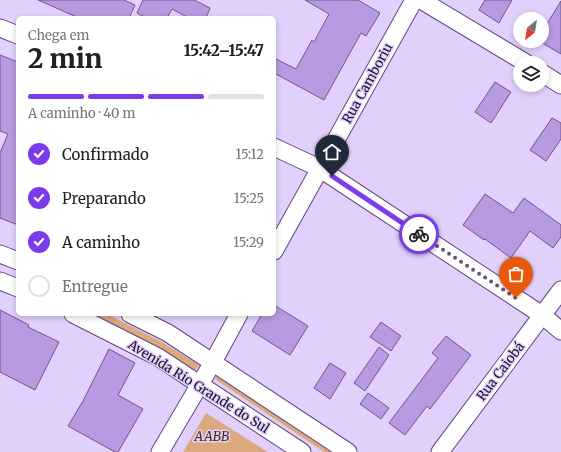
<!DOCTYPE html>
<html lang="pt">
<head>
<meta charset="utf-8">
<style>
	:root { --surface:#fff; --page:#f2f2f2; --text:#202124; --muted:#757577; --line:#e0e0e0; --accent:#7c3aed }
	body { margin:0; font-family:Merriweather,serif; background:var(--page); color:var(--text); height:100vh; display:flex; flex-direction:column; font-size:15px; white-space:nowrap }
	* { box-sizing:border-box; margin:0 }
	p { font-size:13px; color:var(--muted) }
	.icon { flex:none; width:22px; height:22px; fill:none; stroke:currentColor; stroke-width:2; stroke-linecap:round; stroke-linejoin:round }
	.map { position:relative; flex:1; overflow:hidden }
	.panel { position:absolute; left:16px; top:16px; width:260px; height:300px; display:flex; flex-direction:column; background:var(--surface); border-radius:6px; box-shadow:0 2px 6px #0003 }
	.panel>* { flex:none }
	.needle { width:26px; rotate:210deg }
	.tools { position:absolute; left:513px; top:12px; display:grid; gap:8px }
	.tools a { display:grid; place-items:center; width:36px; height:36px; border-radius:50%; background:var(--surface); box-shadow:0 2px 6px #0003; font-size:20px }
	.pin { position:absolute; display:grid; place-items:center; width:34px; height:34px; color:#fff; margin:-41px -17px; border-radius:50% 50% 50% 0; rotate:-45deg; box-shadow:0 0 4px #0007 }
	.pin .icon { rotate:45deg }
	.courier { position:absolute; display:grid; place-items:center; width:40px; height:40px; margin:-20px; border:3px solid #7c3aed; border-radius:50%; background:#fff; color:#222; box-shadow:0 1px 5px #0007 }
	.headline em { font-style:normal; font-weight:800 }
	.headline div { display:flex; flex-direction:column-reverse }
	.headline { display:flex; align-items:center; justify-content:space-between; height:68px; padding:0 12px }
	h1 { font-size:26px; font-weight:800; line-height:30px }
	.bar { display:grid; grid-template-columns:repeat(4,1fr); gap:6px 4px; align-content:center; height:48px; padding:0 12px }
	.bar i { height:5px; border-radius:3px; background:var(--line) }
	.bar .current { background:var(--accent) }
	.bar p { grid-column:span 4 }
	ol { padding:0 12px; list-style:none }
	li { display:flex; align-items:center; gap:12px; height:44px }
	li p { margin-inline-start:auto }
	li .icon { padding:4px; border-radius:50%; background:var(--accent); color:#fff; stroke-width:4 }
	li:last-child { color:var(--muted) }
	li i { width:22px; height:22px; border:2px solid var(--line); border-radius:50% }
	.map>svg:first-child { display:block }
	.green { fill:#daaa7e }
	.building { fill:#b79adf; stroke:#715593 }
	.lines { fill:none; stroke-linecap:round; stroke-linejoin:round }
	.minor-casing { stroke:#624684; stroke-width:19 }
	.minor { stroke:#fff; stroke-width:17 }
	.done { stroke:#625474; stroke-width:4; stroke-dasharray:0 7.2 }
	.route { stroke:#7c3aed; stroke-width:5 }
	.labels { text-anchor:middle; stroke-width:3; stroke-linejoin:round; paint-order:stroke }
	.street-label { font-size:13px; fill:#1d112b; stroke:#e1d0fb }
	.park-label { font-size:13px; font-style:italic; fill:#422911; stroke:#e1d0fb }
</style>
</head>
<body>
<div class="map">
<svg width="561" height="452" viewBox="0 0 561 452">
	<rect width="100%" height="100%" fill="#e1d0fb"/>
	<path class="green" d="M90 314H107L162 342 199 365 195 371Z
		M221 371 341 452H324L215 379Z
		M206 413 268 452H183Z"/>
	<path class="building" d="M38 0H124L135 5 129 18H79Z
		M143 0H194L210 8 206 18H189L172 9 167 18H146L137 13Z
		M305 0H358L380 13 366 36 361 33 324 100 274 73V58L296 69 312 40 314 42 329 14Z
		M485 0H512L499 23 479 10Z
		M561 1V54L539 41H542V32Z
		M0 55 18 62V225L0 218V153L8 134 0 131Z
		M495 82 511 92 491 123 475 112Z
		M552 118 561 123V139L546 161 530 150Z
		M485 194 513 213 524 198 561 225V237L553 248 530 231 511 258 485 239 484 240 463 225Z
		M274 305 308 326 290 355 252 331 262 314H274Z
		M0 310 29 325 28 327 59 342 35 390 0 372Z
		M381 322 401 336 391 351 370 337Z
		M446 336 471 355 430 409 427 406 405 435 389 423 438 358 432 353Z
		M379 347 389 355 365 391 354 383Z
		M109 349 135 363 118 395 143 409 118 452H115L68 426 83 401Z
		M330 363 346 373 330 399 314 388Z
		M368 393 389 408 381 419 360 404Z"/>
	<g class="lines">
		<g class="minor-casing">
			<path id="minor" d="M421 0 526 63
				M0 28 18 35
				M542 73 561 85
				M274 147 319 168 542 315 561 331
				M274 251 414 0
				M0 254 18 261
				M0 281 18 288
				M73 314 158 357 302 452
				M130 314 168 333 348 452
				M160 452 213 362 239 314
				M440 452 561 290"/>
		</g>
		<use href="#minor" class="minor"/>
	</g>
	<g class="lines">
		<path class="done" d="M419 234 516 298"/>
		<path class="route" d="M332 176 419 234"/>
	</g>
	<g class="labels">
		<g class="street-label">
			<text transform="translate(367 83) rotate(-61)" y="5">Rua Camboriu</text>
			<text transform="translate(500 371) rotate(-53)" y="5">Rua Caiobá</text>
			<text transform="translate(199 386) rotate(32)" y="5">Avenida Rio Grande do Sul</text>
		</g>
		<g class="park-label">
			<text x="212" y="441">AABB</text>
		</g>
	</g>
</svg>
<div class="tools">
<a><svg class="needle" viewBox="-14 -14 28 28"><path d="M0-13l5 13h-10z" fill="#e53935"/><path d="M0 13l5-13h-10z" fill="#757577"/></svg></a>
<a><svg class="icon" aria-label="layers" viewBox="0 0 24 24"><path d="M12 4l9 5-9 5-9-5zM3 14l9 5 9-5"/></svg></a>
</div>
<div class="pin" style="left:516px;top:298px;background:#ea580c"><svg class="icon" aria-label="bag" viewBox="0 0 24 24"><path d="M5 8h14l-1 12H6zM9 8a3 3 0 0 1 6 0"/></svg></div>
<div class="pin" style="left:332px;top:176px;background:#1f2937"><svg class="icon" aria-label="home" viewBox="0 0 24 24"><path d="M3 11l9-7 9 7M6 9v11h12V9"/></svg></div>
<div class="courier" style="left:419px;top:234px"><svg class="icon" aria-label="bike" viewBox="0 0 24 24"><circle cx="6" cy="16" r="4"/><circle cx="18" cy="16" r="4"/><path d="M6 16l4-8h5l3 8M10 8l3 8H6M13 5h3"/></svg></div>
<section class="panel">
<div class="headline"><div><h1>2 min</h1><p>Chega em</p></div><em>15:42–15:47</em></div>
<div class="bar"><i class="current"></i><i class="current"></i><i class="current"></i><i></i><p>A caminho · 40 m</p></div>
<ol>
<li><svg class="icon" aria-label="check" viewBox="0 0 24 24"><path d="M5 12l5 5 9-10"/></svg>Confirmado<p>15:12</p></li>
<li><svg class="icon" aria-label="check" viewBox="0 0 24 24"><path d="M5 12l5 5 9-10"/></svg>Preparando<p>15:25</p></li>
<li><svg class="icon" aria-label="check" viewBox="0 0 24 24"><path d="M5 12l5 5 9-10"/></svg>A caminho<p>15:29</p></li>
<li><i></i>Entregue</li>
</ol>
</section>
</div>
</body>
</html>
